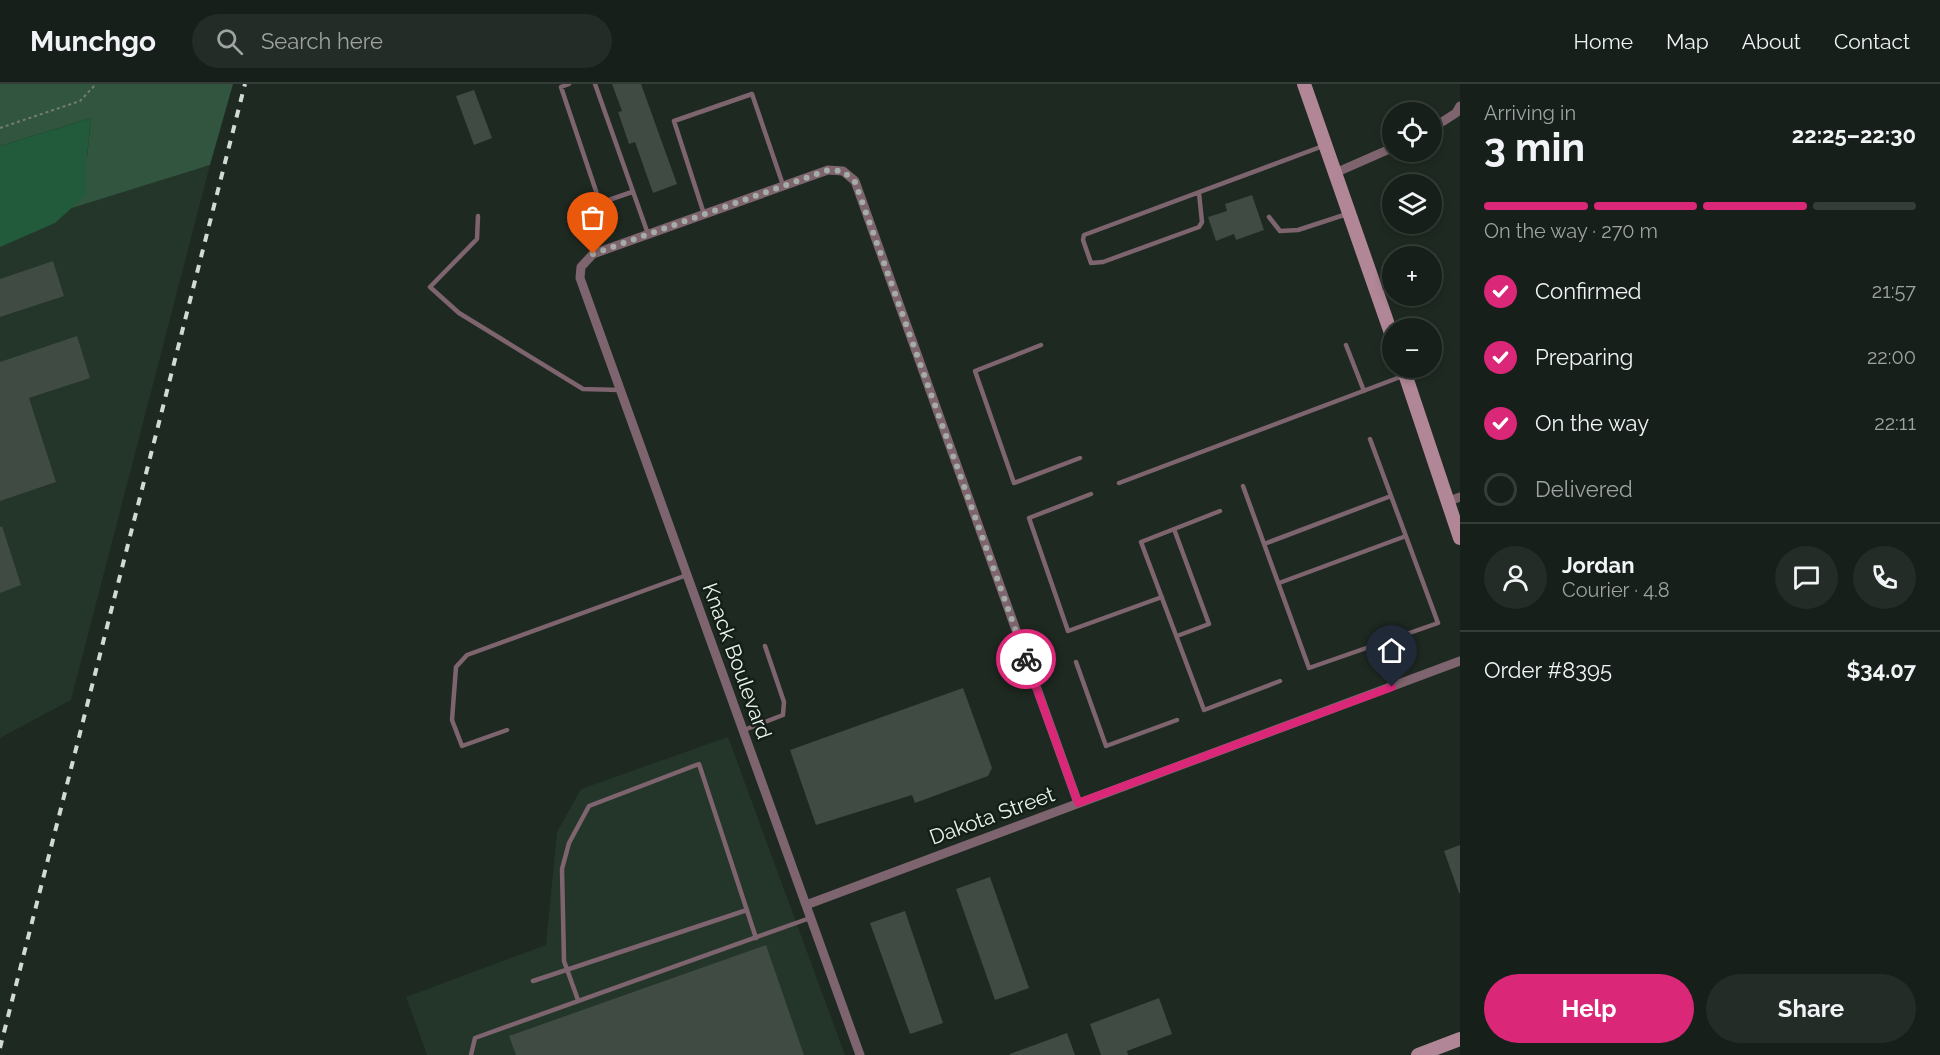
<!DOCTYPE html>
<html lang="en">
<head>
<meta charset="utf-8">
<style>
	:root { --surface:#161f19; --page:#232c26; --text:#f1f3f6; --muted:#9ea2a2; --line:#353d38; --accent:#db2777 }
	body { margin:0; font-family:Raleway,sans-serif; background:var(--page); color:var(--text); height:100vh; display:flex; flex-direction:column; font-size:22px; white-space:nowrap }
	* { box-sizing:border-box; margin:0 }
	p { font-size:20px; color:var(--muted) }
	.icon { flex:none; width:33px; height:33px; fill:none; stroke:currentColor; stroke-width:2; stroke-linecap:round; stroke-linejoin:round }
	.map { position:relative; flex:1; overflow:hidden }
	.panel { display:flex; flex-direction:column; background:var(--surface); width:480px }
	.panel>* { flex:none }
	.tools { position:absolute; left:1382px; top:18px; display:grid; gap:12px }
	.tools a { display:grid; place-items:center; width:60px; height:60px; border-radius:50%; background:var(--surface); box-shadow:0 3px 9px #0003,0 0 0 2px var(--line); font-size:30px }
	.pin { position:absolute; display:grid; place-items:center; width:51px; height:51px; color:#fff; margin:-62px -26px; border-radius:50% 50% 50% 0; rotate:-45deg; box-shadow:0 0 6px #0007 }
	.pin .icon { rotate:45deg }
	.courier { position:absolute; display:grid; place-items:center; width:60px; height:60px; margin:-30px; border:4px solid #db2777; border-radius:50%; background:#fff; color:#222; box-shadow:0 2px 8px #0007 }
	.summary em { font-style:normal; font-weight:700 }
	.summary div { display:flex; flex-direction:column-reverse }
	.summary { display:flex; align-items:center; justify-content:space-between; height:102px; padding:0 24px }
	h1 { font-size:39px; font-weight:700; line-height:45px }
	.bar { display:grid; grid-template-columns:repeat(4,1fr); gap:9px 6px; align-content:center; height:72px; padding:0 24px }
	.bar i { height:8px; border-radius:4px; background:var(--line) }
	.bar .active { background:var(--accent) }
	.bar p { grid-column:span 4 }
	.line { display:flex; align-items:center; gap:15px; padding:0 24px; border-top:2px solid var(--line) }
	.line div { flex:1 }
	.round { display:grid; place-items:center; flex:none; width:63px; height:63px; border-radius:32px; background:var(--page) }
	ol { padding:0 24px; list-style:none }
	li { display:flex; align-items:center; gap:18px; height:66px }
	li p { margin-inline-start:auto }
	li .icon { padding:6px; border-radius:50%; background:var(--accent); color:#fff; stroke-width:4 }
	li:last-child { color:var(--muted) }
	li i { width:33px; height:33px; border:3px solid var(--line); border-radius:50% }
	.button { display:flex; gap:12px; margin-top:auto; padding:12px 24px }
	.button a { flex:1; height:69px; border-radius:36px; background:var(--accent); color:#fff; font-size:24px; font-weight:700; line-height:69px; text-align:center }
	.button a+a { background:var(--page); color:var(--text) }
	header { display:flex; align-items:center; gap:36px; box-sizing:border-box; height:84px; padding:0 30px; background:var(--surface); border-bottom:2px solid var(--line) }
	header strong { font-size:28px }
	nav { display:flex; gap:33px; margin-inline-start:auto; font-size:21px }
	.search { width:420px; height:54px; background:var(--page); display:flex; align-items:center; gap:15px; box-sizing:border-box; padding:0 21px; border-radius:33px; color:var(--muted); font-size:22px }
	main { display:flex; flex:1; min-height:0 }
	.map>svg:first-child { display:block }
	.built { fill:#24352a }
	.green { fill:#31553f }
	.forest { fill:#225b3b }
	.building { fill:#3f4b43 }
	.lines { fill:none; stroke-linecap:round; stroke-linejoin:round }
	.path { stroke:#737d76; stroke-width:2; stroke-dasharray:3 3; stroke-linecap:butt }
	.lane { stroke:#7e646e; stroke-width:4.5 }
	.street { stroke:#7e646e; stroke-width:9 }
	.secondary { stroke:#b18797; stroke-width:14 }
	.rail { stroke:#d3dad5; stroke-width:4; stroke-dasharray:8 8; stroke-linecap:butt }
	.done { stroke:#a4aca6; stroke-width:6; stroke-dasharray:0 10.8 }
	.route { stroke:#db2777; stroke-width:8 }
	.labels { text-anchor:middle; stroke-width:5; stroke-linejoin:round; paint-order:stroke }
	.street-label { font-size:21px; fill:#ecf3ee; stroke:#141f18 }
</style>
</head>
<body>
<header>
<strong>Munchgo</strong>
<div class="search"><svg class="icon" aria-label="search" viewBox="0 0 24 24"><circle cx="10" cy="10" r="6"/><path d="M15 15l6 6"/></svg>Search here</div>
<nav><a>Home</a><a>Map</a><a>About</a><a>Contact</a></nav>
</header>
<main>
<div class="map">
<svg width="1460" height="971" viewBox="0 0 1460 971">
	<rect width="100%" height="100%" fill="#1e2921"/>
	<path class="built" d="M210 81 71 616 0 654V146Z
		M728 653 845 971H427L406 913 546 861 557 748 581 705Z"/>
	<path class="green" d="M0 0H233L210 81 72 124 87 73 91 34 0 62Z"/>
	<path class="forest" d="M91 34 87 73V110L55 139 0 163V62Z"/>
	<path class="building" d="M612 0H641L677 100 653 109 635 58 629 60 618 28 622 27Z
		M474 6 492 54 474 61 456 12Z
		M1252 111 1264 146 1236 156 1234 150 1216 157 1208 133 1227 127 1225 120Z
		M53 177 64 212 0 233V195Z
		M77 252 90 294 29 314 56 398 0 417V278Z
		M2 442 21 501 0 509V443Z
		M963 604 992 684 988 692 915 719 912 711 816 741 790 666Z
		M1460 761V809H1459L1444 767Z
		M990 793 1029 904 995 916 956 805Z
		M905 827 943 939 910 950 870 839Z
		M766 861 804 971H516L509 952Z
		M1159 914 1172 950 1127 967 1128 971H1101L1090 940Z
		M1067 949 1075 971H1010V970Z"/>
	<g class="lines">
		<path class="path" d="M0 44 80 17 96 0"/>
		<path class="lane" d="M569 0 561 3 600 119 632 108
			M595 0 648 150
			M1199 109 1202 138 1199 143 1103 178 1091 179 1083 156 1084 151 1323 62
			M704 130 674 37 752 10 783 101
			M478 132 477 155 430 203 459 229 583 305 620 306
			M1269 133 1280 147 1298 146 1347 130
			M1041 261 975 287 1014 399 1080 374
			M1346 261 1364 307
			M1119 399 1403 292
			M1243 402 1309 584 1438 539 1370 355
			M1091 410 1029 434 1068 547 1162 513
			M1220 427 1141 458 1204 626 1280 597
			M1174 445 1209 540 1177 552
			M1264 460 1391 412
			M1279 499 1406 452
			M1076 578 1106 662 1177 636
			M507 646 462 662 452 636 456 583 467 571 687 491
			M744 646 783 631 784 618 765 562
			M533 897 747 826
			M578 916 564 877 562 785 569 759 589 722 699 680 756 854
			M471 971 475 954 810 834"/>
		<path class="street" d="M1431 45 1456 29 1460 22
			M1335 89 1392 64
			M1447 418 1460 413
			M806 821 1460 577
			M860 971 580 194 581 183 593 170 828 86 843 87 855 97 1078 719"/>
		<path class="secondary" d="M1304 0 1392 252
			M1403 284 1460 454
			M1418 971 1460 955"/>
		<path class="rail" d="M0 964 245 0"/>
	</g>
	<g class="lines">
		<path class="done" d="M593 170 828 86 843 87 855 98 1026 575"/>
		<path class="route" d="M1026 575 1078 719 1392 603"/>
	</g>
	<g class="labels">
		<g class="street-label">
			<text transform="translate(737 577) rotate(70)" y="7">Knack Boulevard</text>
			<text transform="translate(992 732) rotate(-20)" y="7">Dakota Street</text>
		</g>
	</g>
</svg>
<div class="tools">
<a><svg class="icon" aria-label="locate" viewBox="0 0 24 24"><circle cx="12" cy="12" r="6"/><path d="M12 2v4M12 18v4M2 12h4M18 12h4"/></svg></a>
<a><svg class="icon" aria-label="layers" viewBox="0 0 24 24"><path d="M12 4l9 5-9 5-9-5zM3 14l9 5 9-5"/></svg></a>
<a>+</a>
<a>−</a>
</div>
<div class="pin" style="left:593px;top:170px;background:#ea580c"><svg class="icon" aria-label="bag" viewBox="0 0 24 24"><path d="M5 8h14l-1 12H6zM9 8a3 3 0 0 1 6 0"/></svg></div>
<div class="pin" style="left:1392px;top:603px;background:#1f2937"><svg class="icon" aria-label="home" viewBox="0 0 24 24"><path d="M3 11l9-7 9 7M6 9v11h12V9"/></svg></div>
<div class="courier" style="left:1026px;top:575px"><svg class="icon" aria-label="bike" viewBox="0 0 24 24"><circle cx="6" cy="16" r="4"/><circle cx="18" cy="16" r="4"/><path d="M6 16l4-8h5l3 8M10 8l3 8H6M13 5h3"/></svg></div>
</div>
<section class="panel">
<div class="summary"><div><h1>3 min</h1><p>Arriving in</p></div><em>22:25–22:30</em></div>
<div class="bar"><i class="active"></i><i class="active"></i><i class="active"></i><i></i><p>On the way · 270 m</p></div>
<ol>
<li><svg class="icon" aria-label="check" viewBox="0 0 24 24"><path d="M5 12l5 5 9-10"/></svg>Confirmed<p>21:57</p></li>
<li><svg class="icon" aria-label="check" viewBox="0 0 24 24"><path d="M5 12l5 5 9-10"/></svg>Preparing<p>22:00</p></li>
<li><svg class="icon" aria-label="check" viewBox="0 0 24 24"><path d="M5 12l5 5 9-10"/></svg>On the way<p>22:11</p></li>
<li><i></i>Delivered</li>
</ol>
<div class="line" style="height:108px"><a class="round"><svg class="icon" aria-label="person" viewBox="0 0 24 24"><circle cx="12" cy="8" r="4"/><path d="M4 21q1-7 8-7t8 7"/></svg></a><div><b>Jordan</b><p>Courier · 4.8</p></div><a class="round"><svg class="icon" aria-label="chat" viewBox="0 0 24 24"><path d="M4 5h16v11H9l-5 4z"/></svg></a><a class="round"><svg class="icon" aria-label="phone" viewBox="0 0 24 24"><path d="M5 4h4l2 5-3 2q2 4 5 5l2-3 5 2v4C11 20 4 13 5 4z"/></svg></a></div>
<div class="line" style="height:78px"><div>Order #8395</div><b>$34.07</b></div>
<div class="button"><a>Help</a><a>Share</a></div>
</section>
</main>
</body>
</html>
